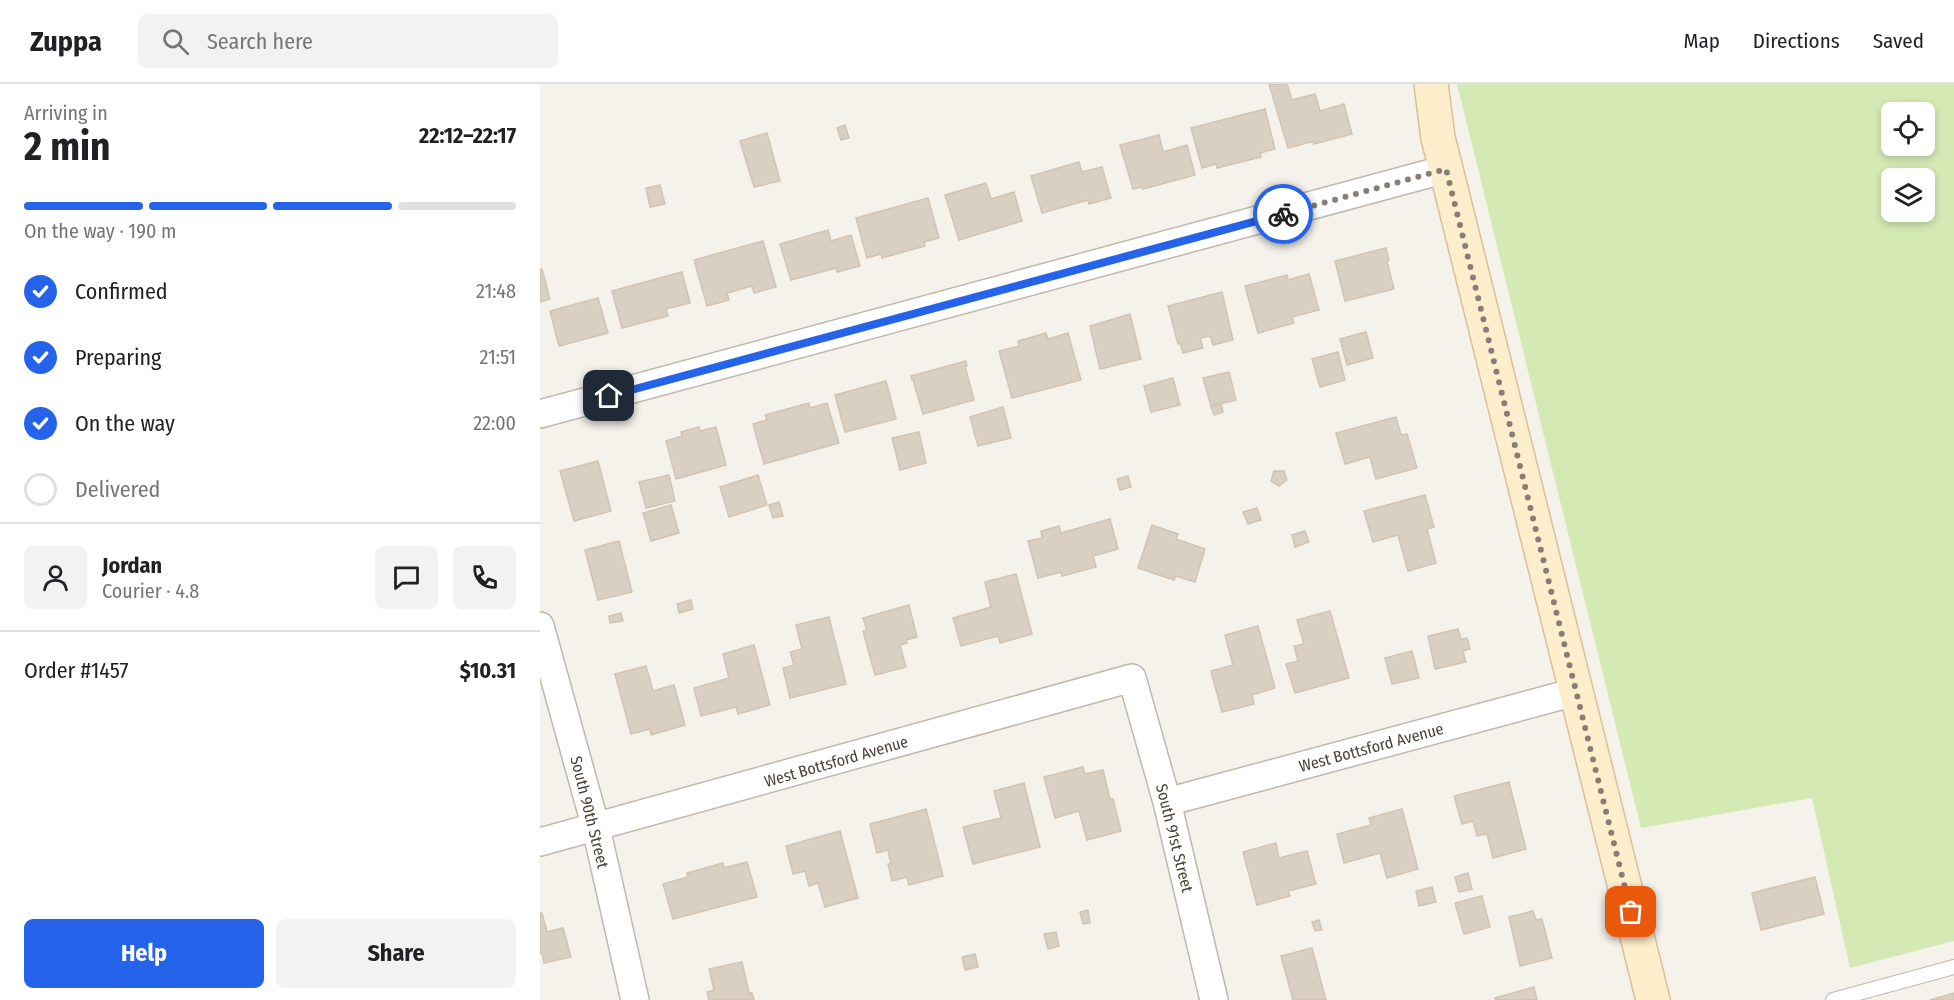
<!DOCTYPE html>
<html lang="en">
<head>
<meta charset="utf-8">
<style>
	:root { --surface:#fff; --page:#f2f2f2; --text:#202124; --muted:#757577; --line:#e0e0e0; --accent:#2563eb }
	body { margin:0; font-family:"Fira Sans Condensed",sans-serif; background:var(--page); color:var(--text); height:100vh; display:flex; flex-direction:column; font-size:22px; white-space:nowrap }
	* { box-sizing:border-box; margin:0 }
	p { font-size:20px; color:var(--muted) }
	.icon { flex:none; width:33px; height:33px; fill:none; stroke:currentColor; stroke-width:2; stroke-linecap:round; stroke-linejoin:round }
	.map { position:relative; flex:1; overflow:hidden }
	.drawer { display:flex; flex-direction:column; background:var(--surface); width:540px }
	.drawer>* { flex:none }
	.fabs { position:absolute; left:1341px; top:18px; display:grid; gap:12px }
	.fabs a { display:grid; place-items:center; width:54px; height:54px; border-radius:9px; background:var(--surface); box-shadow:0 3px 9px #0003; font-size:30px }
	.pin { position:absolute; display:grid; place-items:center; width:51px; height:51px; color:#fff; margin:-26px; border-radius:12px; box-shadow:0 3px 9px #0006 }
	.courier { position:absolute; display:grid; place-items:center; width:60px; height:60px; margin:-30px; border:4px solid #2563eb; border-radius:50%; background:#fff; color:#222; box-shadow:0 2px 8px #0007 }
	.overview em { font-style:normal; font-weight:700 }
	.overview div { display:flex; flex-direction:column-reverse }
	.overview { display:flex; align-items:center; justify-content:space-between; height:102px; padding:0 24px }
	h1 { font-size:39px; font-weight:700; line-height:45px }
	.bar { display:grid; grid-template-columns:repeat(4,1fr); gap:9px 6px; align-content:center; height:72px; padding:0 24px }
	.bar i { height:8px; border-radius:4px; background:var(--line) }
	.bar .active { background:var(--accent) }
	.bar p { grid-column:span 4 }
	.line { display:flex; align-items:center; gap:15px; padding:0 24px; border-top:2px solid var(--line) }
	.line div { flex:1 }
	.round { display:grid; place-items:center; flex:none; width:63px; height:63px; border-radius:9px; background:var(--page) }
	ol { padding:0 24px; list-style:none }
	li { display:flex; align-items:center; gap:18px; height:66px }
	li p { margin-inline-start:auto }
	li .icon { padding:6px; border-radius:50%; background:var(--accent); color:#fff; stroke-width:4 }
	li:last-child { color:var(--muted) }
	li i { width:33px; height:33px; border:3px solid var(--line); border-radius:50% }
	.primary-button { display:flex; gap:12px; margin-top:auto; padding:12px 24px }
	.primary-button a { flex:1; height:69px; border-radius:9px; background:var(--accent); color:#fff; font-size:24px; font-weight:700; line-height:69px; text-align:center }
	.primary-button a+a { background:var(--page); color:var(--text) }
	header { display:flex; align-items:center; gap:36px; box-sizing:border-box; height:84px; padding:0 30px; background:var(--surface); border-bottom:2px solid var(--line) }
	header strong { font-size:28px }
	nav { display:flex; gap:33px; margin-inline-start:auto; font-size:21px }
	.search { width:420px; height:54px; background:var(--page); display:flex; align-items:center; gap:15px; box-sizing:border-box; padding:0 21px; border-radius:9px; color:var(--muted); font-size:22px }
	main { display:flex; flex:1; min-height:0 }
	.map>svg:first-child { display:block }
	.green { fill:#d5e9b4; fill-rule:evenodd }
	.building { fill:#dacfc3; stroke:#d2c4b3; stroke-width:1.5 }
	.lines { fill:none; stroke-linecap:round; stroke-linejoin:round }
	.lane-casing { stroke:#c1b8ad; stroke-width:16 }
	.street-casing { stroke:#c1b8ad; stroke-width:30 }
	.secondary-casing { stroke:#d5c19a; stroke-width:36 }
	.lane { stroke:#fff; stroke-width:14 }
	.street { stroke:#fff; stroke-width:27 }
	.secondary { stroke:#ffeecb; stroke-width:33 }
	.done { stroke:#867f77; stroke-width:6; stroke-dasharray:0 10.8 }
	.route { stroke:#2563eb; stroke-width:8 }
	.labels { text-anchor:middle; stroke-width:4.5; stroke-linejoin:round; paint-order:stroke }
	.street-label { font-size:16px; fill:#4a4238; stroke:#fff }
</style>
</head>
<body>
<header>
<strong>Zuppa</strong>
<div class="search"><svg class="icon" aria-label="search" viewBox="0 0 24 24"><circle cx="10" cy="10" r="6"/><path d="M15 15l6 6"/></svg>Search here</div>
<nav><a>Map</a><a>Directions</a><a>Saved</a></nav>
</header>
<main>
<section class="drawer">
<div class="overview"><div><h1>2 min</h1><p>Arriving in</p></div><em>22:12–22:17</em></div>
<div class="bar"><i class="active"></i><i class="active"></i><i class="active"></i><i></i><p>On the way · 190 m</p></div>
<ol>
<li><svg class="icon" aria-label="check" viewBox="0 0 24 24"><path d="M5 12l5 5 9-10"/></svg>Confirmed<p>21:48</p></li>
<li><svg class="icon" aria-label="check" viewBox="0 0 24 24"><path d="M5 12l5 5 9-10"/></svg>Preparing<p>21:51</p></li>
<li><svg class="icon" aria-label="check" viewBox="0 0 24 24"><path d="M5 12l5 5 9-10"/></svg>On the way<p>22:00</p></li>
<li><i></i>Delivered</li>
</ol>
<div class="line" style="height:108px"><a class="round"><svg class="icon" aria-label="person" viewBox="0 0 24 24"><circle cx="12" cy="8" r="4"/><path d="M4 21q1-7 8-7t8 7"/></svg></a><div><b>Jordan</b><p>Courier · 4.8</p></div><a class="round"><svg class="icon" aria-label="chat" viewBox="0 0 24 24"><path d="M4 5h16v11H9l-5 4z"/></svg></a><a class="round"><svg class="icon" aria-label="phone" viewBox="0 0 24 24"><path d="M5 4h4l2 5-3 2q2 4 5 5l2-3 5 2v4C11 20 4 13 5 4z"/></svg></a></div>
<div class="line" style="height:78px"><div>Order #1457</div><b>$10.31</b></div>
<div class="primary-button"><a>Help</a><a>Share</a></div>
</section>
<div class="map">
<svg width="1414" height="916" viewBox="0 0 1414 916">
	<rect width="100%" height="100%" fill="#f5f1eb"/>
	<path class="green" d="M917 0H1414V857L1310 884 1272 714 1101 744ZM1352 28H1384V62H1352ZM1352 94H1384V128H1352Z"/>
	<path class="building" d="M729 0H747L752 16 775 10 780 27 804 20 812 50 774 60V57L748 64Z
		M725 25 735 65 720 69 721 73 677 84 676 80 662 84 651 44Z
		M305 41 309 54 301 56 297 44Z
		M227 49 240 97 214 103 200 57Z
		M619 51 623 68 647 61 655 91 603 105 602 103 593 105 580 61Z
		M539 78 542 88 562 83 571 114 549 120 548 116 502 129 491 92Z
		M446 99 451 115 474 108 482 137 419 156 405 111Z
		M120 101 125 120 110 123 106 104Z
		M388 114 399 154 384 158 385 162 342 174 341 170 327 174 316 134Z
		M288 146 291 157 311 151 320 182 297 188 296 184 251 196 240 160Z
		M223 157 236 203 214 209 212 202 187 209 189 216 167 222 154 176Z
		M846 164 849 176 847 177 854 205 805 217 795 177Z
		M0 185H2L10 215 0 218Z
		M142 188 150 219 126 225 128 232 82 244 72 207Z
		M769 190 779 226 752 233 754 239 718 249 705 202 747 191 748 196Z
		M682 208 693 256 673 261 670 252 660 254 663 264 643 269 640 259 638 260 628 222Z
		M58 214 68 249 19 262 10 227Z
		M590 230 601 275 560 285 550 242Z
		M826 248 833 274 807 281 800 255Z
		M506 249 508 255 528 249 541 296 472 314 459 267 479 262 478 257Z
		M798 268 805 296 780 303 772 275Z
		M426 277 427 282H425L434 316 383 330 373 296H372L371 292Z
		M689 288 696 316 671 322 663 294Z
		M633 294 640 321 611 328 604 302Z
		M346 297 356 335 305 348 295 311Z
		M269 319 270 324 287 319 299 359 224 380 213 340 227 336 225 331Z
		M681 320 683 328 674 331 671 323Z
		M463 323 471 354 438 362 430 333Z
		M856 333 861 351 867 350 877 384 836 395 830 373 805 380 796 349Z
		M159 343 160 347 176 343 186 381 136 395 126 357 142 352 141 348Z
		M379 348 386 379 360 386 352 354Z
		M58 377 71 427 34 437 20 387Z
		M734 387H744L747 396 739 402 731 397Z
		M129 391 135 417 106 424 99 398Z
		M218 391 227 421 189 433 180 403Z
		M588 392 591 403 580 406 577 395Z
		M885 411 894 443 887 445 896 479 868 487 858 451 833 458 824 427Z
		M239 418 243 432 233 434 229 421Z
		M131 421 139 449 111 457 103 429Z
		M717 424 721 436 708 440 703 428Z
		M570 435 578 465 553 472 556 483 522 492 521 488 498 494 488 457 502 454 501 447 519 442 521 449Z
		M612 441 638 450 636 455 665 465 655 498 636 492 634 496 598 484Z
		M765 447 769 458 755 463 752 451Z
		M79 457 92 508 58 516 45 466Z
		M476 490 492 550 460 559 458 552 421 562 413 534 451 523 445 498Z
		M151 516 153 525 139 529 137 520Z
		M369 521 377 553 366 556 367 559 360 561 366 583 335 591 323 547 327 546 323 534Z
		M790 527 809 594 755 609 746 580 758 577 754 562 764 560 757 536Z
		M81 529 83 537 70 539 69 532Z
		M289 533 306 600 250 614 243 584 254 581 250 568 262 565 256 541Z
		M718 542 735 604 712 611 714 620 682 628 671 587 693 581 685 551Z
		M918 545 921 555 927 554 930 565 923 567 926 578 895 585 888 552Z
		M214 561 230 621 198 630 196 623 161 632 154 604 189 594 183 570Z
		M872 567 879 594 852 600 845 574Z
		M106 582 113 607 134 601 145 641 111 651 110 645 91 650 75 590Z
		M543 683 545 690 563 686 570 715H573L581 747 547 756 539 727 515 734 504 693Z
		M969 698 986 765 953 774 947 750 937 752 933 737 922 740 914 712Z
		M484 699 500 763 433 780 423 743 461 734 454 707Z
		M386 725 403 792 369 801 367 793 352 797 348 780H351L348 766 337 769 330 740Z
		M862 725 878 785 847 794 840 769 804 779 797 750 831 741 829 734Z
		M300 747 318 814 285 823 278 799 269 802 265 787 253 790 246 762Z
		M736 759 739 774 767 767 776 800 748 807 750 812 717 821 703 768Z
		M207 778 217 813 133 835 123 800 148 793 147 789 183 779 184 784Z
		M928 789 932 805 919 808 915 793Z
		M1275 793 1284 830 1221 846 1212 809Z
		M892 803 896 818 879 822 876 807Z
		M942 812 950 843 924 850 915 819Z
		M548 826 550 839 543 840 540 828Z
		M993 827 996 836 1002 835 1012 874 980 882 969 833Z
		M0 829H2L7 848 23 844 31 873 4 879 2 869 0 870Z
		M779 836 782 846 775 847 772 838Z
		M516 848 519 862 508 865 504 850Z
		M772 864 786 916H753L741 872Z
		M435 870 438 883 425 886 422 873Z
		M202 878 209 909H212L214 916H169L167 908 174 906 169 885Z
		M994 903 997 916H956L955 914Z
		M1414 909V916H1390Z"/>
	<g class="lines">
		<g class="lane-casing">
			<path id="lane" d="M1293 916 1414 883"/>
		</g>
		<g class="street-casing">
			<path id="street" d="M0 330 906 85
				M0 542 56 744 95 916
				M627 718 1035 608
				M0 758 592 594 627 718 674 916"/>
		</g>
		<g class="secondary-casing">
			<path id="secondary" d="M891 0 898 54 906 85 1113 916"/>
		</g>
		<use href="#lane" class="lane"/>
		<use href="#street" class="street"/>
		<use href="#secondary" class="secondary"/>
	</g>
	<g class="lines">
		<path class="done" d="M743 130 906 85 1091 828"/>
		<path class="route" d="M69 312 743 130"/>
	</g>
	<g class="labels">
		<g class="street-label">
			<text transform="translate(831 663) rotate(-15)" y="6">West Bottsford Avenue</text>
			<text transform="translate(296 677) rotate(-16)" y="6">West Bottsford Avenue</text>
			<text transform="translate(50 728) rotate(76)" y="6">South 90th Street</text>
			<text transform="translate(635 754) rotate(76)" y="6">South 91st Street</text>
		</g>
	</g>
</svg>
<div class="fabs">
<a><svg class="icon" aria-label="locate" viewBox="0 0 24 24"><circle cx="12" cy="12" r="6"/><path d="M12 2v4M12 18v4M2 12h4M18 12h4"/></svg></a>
<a><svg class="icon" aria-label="layers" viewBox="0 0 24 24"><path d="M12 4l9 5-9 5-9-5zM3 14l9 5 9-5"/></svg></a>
</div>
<div class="pin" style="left:1091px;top:828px;background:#ea580c"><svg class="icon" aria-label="bag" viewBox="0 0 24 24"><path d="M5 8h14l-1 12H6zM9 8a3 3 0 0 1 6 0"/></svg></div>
<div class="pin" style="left:69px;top:312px;background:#1f2937"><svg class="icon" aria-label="home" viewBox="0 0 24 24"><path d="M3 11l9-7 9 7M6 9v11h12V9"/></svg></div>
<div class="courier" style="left:743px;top:130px"><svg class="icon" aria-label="bike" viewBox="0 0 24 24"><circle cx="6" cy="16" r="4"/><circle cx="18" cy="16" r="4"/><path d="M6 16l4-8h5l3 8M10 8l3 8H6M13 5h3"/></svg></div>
</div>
</main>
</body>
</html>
